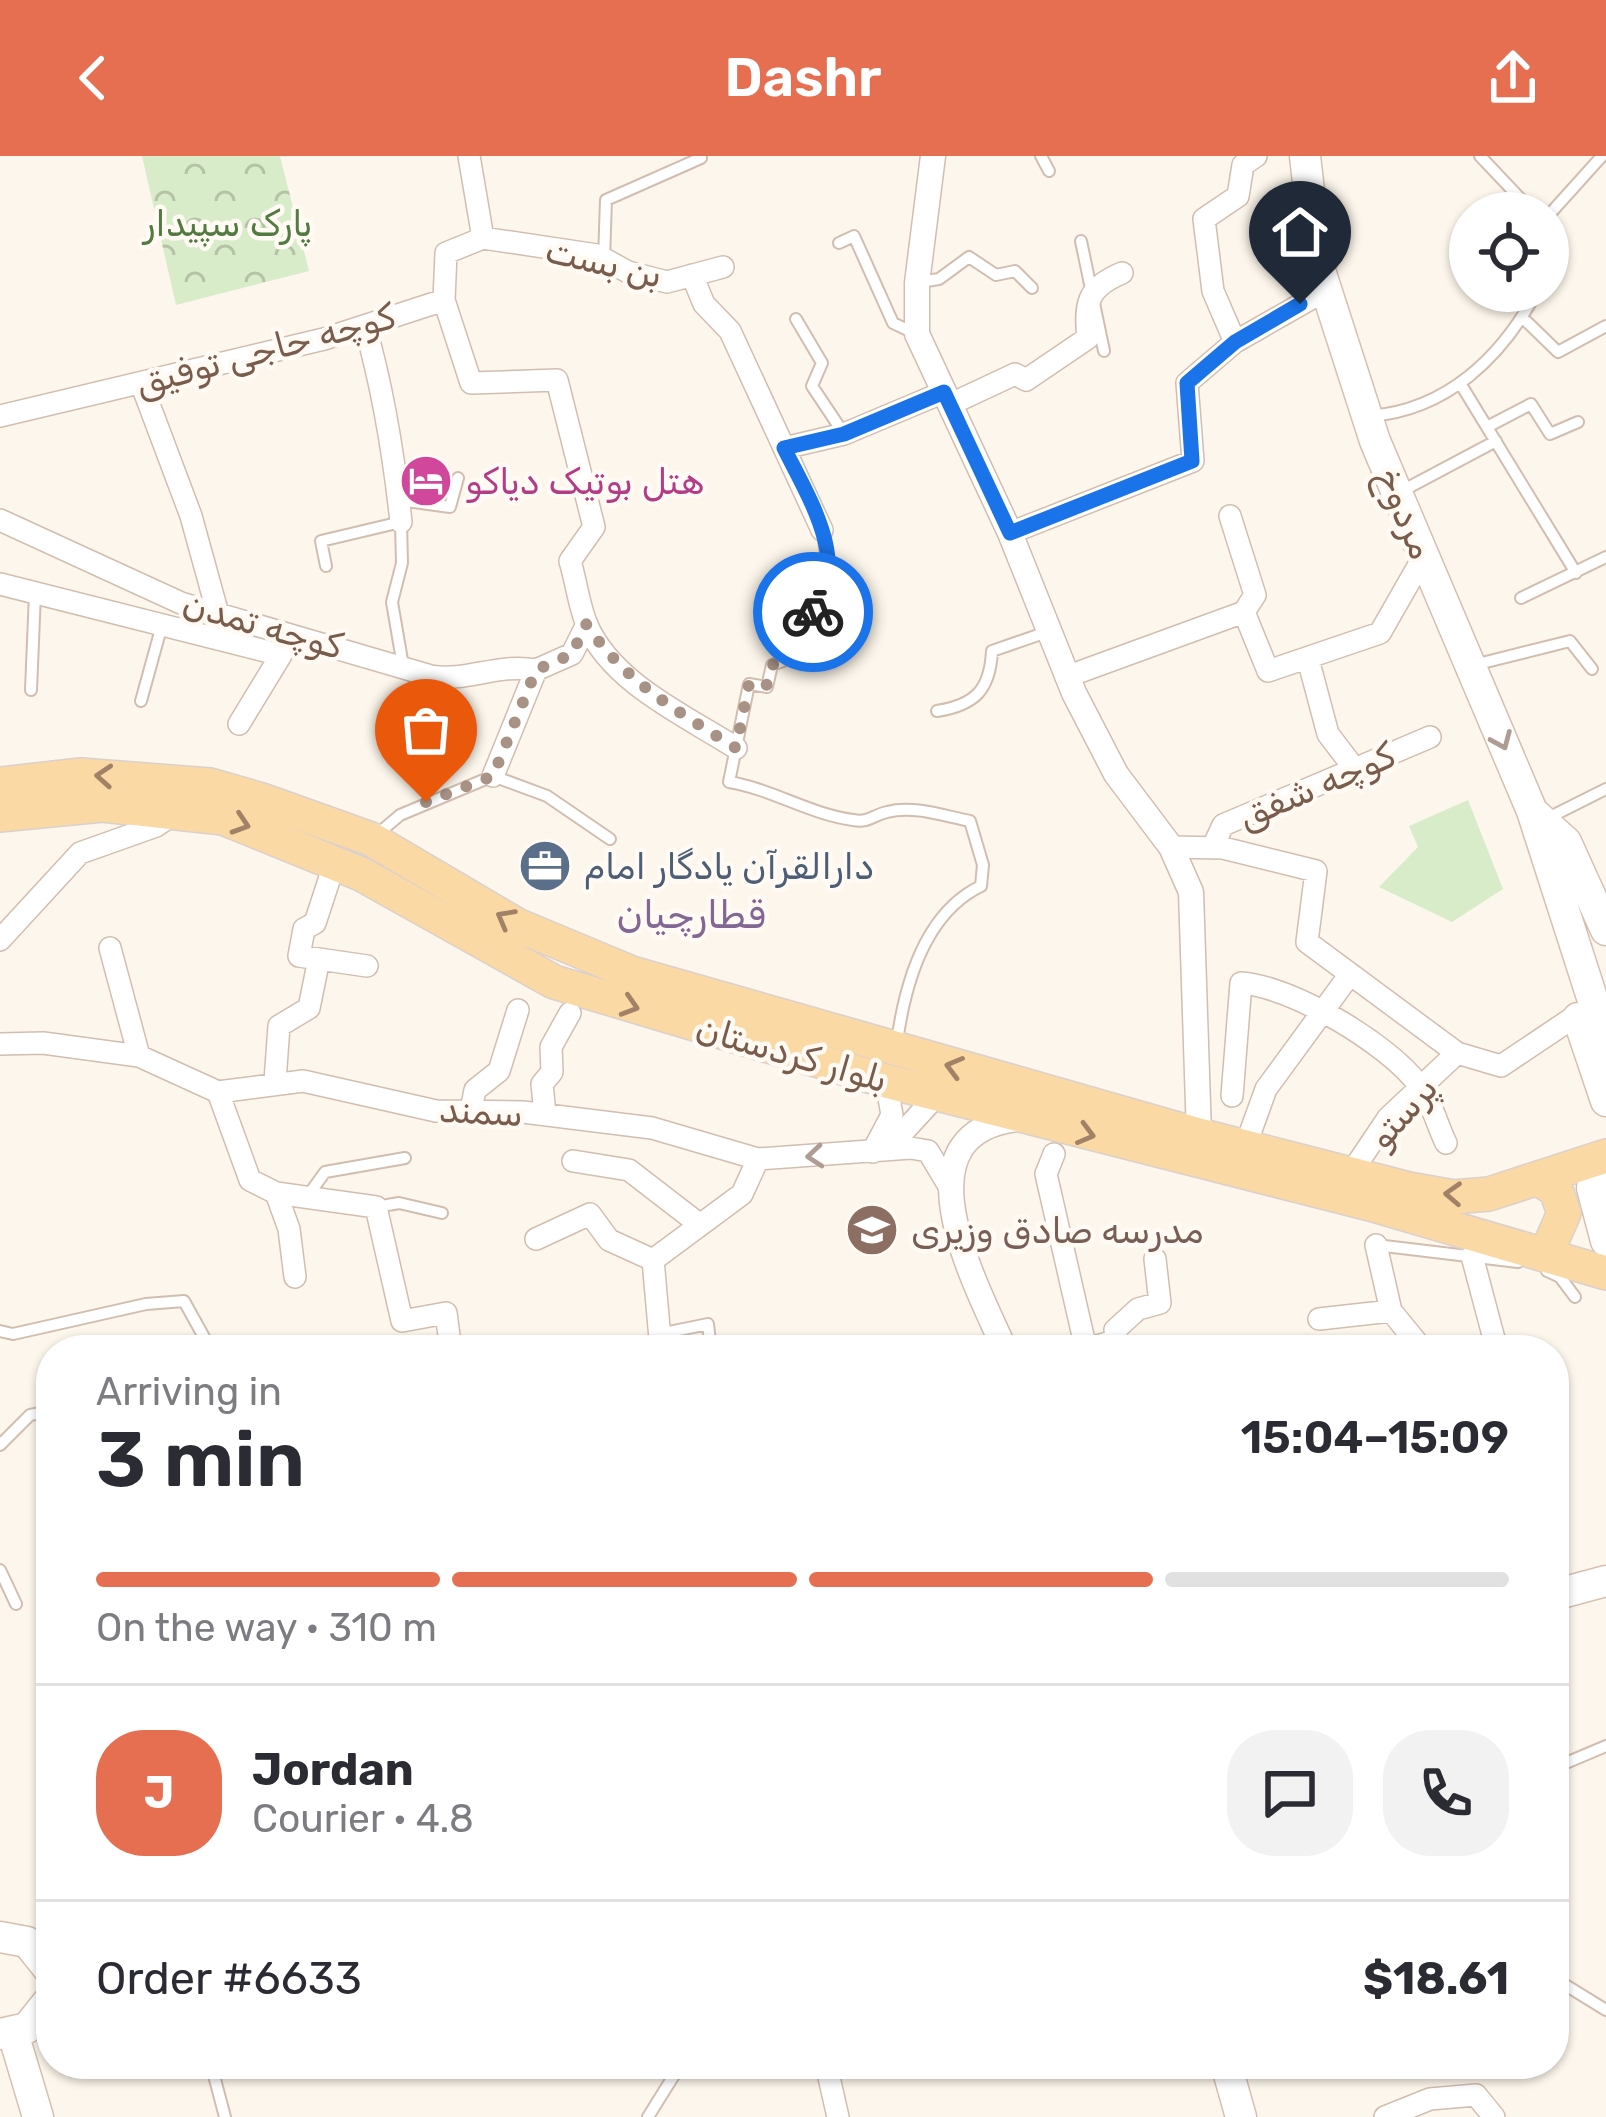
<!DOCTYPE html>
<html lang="en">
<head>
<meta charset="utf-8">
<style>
	:root { --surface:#fff; --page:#f2f2f3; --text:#2b2b33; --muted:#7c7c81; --line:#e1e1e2; --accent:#e76f51 }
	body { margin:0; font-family:Rubik,"Noto Sans Arabic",sans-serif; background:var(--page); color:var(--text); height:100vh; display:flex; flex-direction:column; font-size:45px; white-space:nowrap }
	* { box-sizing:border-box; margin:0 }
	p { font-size:39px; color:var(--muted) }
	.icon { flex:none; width:66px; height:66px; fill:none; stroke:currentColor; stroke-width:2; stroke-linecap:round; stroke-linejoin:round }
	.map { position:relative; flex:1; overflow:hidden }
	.panel { position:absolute; left:36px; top:1179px; width:1533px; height:744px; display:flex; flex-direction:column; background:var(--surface); border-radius:48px; box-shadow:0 3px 9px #0004 }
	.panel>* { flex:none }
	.controls { position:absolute; left:1449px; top:36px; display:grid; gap:24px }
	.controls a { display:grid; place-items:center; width:120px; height:120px; border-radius:50%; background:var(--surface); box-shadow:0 3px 9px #0004; font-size:60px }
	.pin { position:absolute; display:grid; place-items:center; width:102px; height:102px; color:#fff; margin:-123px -51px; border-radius:50% 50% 50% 0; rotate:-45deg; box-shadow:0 0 12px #0007 }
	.pin .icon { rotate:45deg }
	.courier { position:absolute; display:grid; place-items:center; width:120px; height:120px; margin:-60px; border:9px solid #1a73e8; border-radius:50%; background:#fff; color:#222; box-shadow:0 3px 15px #0007 }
	.summary em { font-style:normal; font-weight:600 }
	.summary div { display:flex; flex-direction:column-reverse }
	.summary { display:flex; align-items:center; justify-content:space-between; height:204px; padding:0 60px }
	h1 { font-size:78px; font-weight:600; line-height:90px }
	.bar { display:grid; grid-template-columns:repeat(4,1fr); gap:18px 12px; align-content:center; height:144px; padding:0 60px }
	.bar i { height:15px; border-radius:9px; background:var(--line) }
	.bar .selected { background:var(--accent) }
	.bar p { grid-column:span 4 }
	.line { display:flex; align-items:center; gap:30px; padding:0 60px; border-top:3px solid var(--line) }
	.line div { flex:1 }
	.round { display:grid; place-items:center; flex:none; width:126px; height:126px; border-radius:48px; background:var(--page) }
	header { display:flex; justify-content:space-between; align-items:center; height:156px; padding:0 60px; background:var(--accent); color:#fff; font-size:54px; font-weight:600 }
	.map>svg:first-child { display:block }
	.park { fill:url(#park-crowns) }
	.pitch { fill:#d8ecc9 }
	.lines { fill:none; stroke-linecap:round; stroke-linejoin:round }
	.service-casing { stroke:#d1beb0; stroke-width:14 }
	.minor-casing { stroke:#d1beb0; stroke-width:24 }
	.tertiary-casing { stroke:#d1beb0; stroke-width:27 }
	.secondary-casing { stroke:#d6c0b0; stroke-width:33 }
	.primary-casing { stroke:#dad1cd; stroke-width:36 }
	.service { stroke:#fff; stroke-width:10 }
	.minor { stroke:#fff; stroke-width:21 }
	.tertiary { stroke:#fff; stroke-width:24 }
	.secondary { stroke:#fff; stroke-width:30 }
	.primary { stroke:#fbd9a5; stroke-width:33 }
	.oneway { stroke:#af9d94 }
	.oneway2 { stroke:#a18267 }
	.done { stroke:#a89285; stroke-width:12; stroke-dasharray:0 21.6 }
	.route { stroke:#1a73e8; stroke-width:15 }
	.labels { text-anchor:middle; stroke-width:9; stroke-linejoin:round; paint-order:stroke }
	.park-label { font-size:36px; fill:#537a41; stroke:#fffaf3 }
	.street-label { font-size:36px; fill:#7a5c4d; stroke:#fffaf3 }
	.hotel-label { font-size:36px; fill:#b23c85; stroke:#fffaf3; text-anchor:start }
	.service-label { font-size:36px; fill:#4e5e75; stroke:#fffaf3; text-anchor:start }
	.education-label { font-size:36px; fill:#785e54; stroke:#fffaf3; text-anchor:start }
	.neighbourhood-label { font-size:39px; fill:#846695; stroke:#fffaf3 }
</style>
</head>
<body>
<header><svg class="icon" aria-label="back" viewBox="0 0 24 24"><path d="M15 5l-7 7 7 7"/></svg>Dashr<svg class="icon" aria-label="share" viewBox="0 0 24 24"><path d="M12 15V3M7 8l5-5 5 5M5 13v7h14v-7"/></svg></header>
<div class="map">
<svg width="1606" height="1961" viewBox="0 0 1606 1961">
	<defs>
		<pattern id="park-crowns" width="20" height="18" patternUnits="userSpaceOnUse" patternTransform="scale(3)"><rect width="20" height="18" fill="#d8ecc9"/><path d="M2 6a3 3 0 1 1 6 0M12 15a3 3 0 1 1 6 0" fill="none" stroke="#b4c2a5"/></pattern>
	</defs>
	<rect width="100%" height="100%" fill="#fdf6ec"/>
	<path class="park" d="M142 0H280L309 115 176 149Z"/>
	<path class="pitch" d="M1468 644 1503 733 1452 766 1379 731 1418 691 1409 670Z"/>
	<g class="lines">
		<g class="service-casing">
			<path id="service" d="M1041 0 1049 15
				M1480 0 1534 57
				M1548 60 1602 0
				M1081 85 1104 195
				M839 87 854 80 893 167 914 177
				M1548 87 1553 107 1548 116
				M604 103 606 44 701 2
				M920 126 939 123 969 101 996 119 1015 115 1032 132
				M1523 162 1558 196 1606 170
				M796 163 822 207 812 230 844 278
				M1460 227 1576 417
				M1370 260C1447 254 1502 201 1537 135
				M1487 271 1531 248 1550 278 1578 266
				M1400 336 1496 285
				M399 344 450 351 458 322
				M822 374C831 417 831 457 783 474V505L772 509 767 531 749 528 729 626C772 633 809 658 853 664 869 667 873 659 887 656 914 649 944 660 970 665L983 709 981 730C925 757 905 827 897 886
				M326 410 321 385 401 366 402 407 392 446 403 510
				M1521 442 1606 401
				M1474 509 1570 485 1592 513
				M31 534 35 437
				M141 545 162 469
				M937 555C975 549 990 534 992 495L1047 476
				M1546 663 1606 633
				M374 681 400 659 493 620 547 640 610 683
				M307 1041 325 1016 405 1002
				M376 1051 399 1047 442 1057
				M1376 1089 1518 1106
				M1547 1115 1560 1121 1575 1141
				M0 1175 13 1178 146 1148 184 1145 205 1183 200 1194
				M659 1178 708 1168 711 1194
				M0 1289 30 1259 51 1255
				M0 1414 16 1448
				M1554 1612 1606 1590
				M1554 1822 1606 1854
				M211 1908 225 1961
				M648 1961 681 1908"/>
		</g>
		<g class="minor-casing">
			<path id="minor" d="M469 0 483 82
				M692 119 704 148 730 175 822 374
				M444 144 471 227 557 224 594 371 570 405C576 425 579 450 587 469 612 527 686 560 736 592
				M365 170C383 233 394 301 401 366
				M1235 186 1213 135 1204 63 1238 40 1243 9 1256 0
				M141 227 191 360 218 458
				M951 248 1015 218 1026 224 1088 182C1084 147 1088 131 1122 117
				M0 260 324 183 444 144 446 97 483 82 597 99 628 116 667 126 723 111
				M784 292 844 278 944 236
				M1230 360 1255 439 1244 456
				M0 364 181 447 431 520C467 526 498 507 536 514
				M1010 377 1193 305 1187 227 1235 186 1326 134
				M0 428 281 499 239 568
				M1244 456 1268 515 1380 477 1424 400
				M1308 503 1328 578 1354 612
				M1066 521 1244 456
				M493 620 536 514 572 498 587 468
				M1171 691 1223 692 1316 715 1307 786 1457 897 1501 910 1577 859
				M1213 691 1223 669 1430 581
				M0 784 80 697 156 670 175 657
				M110 792 139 900
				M319 803 367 810
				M0 888 43 887 139 900 218 936 303 925 436 955 523 956 652 972 758 1003 911 992 928 995 949 1030
				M275 925 279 870 309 852 319 803 299 800 304 773 315 767 335 706
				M218 936 250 1024 276 1037 289 1073 295 1121
				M1232 940 1241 827C1291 830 1387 887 1418 928 1431 943 1437 969 1446 987
				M545 958 542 928 552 916 551 891 570 857
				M470 959 475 934 499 915 518 854
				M875 991 892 959 886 925
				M1245 991 1266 933 1348 821
				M873 996 904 975 939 937
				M1054 998 1046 1018 1086 1193
				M573 1005 629 1014 699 1068
				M1351 1017 1388 962 1457 897
				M276 1037 376 1051 402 1165 446 1157 451 1194
				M536 1083 590 1058 609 1084 653 1104
				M1376 1089 1391 1155 1423 1194
				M1472 1100 1497 1194
				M1319 1163 1391 1155
				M661 1194 653 1104 742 1038 758 1003
				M1084 1194 1117 1184 1115 1174 1138 1153 1160 1147 1155 1103
				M826 1908 838 1961
				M1385 1961 1430 1943 1476 1939 1494 1961"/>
		</g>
		<g class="tertiary-casing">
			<path id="tertiary" d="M933 0 917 127V178L1010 377 1074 537 1116 618 1171 691 1191 736 1199 979
				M1005 1194C977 1130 893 978 1017 963"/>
		</g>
		<g class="secondary-casing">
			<path id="secondary" d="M1305 0 1317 105 1375 285 1532 655 1606 885
				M1536 659 1566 686 1606 774
				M1578 862 1606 945
				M1606 1002 1592 1032 1606 1085
				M1554 1439 1606 1425
				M0 1781 27 1786 51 1816
				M13 1877 38 1961
				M0 1878 27 1872 51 1842
				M1226 1908 1241 1961"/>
		</g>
		<g class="primary-casing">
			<path id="primary" d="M0 628 81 619 210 629 262 644 371 683 517 769 632 817 1199 979 1409 1033 1454 1041 1489 1038 1606 1000
				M0 659 102 649 223 662 361 718 554 826 886 925 1370 1048 1606 1117
				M1538 1023 1556 1034 1564 1057 1546 1098"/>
		</g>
		<use href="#service" class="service"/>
		<use href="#minor" class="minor"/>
		<use href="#tertiary" class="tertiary"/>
		<use href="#secondary" class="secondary"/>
		<use href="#primary" class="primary"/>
	</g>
	<defs><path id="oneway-chevron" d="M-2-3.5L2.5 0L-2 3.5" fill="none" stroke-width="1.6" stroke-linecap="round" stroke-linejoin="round" transform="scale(3)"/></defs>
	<g class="oneway">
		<use href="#oneway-chevron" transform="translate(1502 585) rotate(67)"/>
		<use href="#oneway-chevron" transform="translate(815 1000) rotate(175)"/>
	</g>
	<g class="oneway2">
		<use href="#oneway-chevron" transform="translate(104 620) rotate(-176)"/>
		<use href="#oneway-chevron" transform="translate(241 668) rotate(18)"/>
		<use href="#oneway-chevron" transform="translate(505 762) rotate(-151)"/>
		<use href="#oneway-chevron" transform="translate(630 850) rotate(17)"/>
		<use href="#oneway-chevron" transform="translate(954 911) rotate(-165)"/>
		<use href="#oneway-chevron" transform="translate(1086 978) rotate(15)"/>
		<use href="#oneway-chevron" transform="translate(1453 1038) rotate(-177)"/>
	</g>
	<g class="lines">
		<path class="done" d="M426 646 493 620 536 514 572 498 586 468C625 526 679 556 736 592L749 528 766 531 772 509 783 505V474L803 467 813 456"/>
		<path class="route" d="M813 456C852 407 807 339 784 292L844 278 944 236 1010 377 1192 305 1187 227 1235 186 1300 148"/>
	</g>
	<defs>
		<g id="hotel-disc" transform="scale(2.7)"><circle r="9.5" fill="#d1479c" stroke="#fffaf3"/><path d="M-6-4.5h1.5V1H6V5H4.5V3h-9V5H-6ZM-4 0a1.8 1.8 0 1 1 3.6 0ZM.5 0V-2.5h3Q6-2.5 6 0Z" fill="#fff"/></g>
		<g id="office-disc" transform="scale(2.7)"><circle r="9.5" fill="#5c6f8a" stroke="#fffaf3"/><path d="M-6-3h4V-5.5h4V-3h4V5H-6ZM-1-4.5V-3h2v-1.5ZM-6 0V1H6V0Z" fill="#fff"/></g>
		<g id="school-disc" transform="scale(2.7)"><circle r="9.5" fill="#8d6e63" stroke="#fffaf3"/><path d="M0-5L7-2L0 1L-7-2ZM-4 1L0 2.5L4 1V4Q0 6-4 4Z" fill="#fff"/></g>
	</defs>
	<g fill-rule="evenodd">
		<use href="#hotel-disc" x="426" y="325"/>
		<use href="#office-disc" x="545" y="710"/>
		<use href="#school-disc" x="872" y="1074"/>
	</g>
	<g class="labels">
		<g class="park-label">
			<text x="228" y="80">پارک سپیدار</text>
		</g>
		<g class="street-label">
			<text transform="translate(604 106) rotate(13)" y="13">بن بست</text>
			<text transform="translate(265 193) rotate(-15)" y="13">کوچه حاجی توفیق</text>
			<text transform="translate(1406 357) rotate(67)" y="13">مردوخ</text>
			<text transform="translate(263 468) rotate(16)" y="13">کوچه تمدن</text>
			<text transform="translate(1316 629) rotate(-23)" y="13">کوچه شفق</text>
			<text transform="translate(792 897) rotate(16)" y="13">بلوار کردستان</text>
			<text transform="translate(481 955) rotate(3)" y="13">سمند</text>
			<text transform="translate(1402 956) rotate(-48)" y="13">پرستو</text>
		</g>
		<g class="hotel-label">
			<text x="465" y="338">هتل بوتیک دیاکو</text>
		</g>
		<g class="service-label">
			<text x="584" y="723">دارالقرآن یادگار امام</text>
		</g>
		<g class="education-label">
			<text x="911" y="1087">مدرسه صادق وزیری</text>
		</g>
		<g class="neighbourhood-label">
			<text x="691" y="772">قطارچیان</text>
		</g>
	</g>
</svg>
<div class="controls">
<a><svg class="icon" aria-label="locate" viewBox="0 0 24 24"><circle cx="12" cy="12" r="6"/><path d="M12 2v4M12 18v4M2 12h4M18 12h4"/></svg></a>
</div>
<div class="pin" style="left:426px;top:646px;background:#ea580c"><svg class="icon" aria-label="bag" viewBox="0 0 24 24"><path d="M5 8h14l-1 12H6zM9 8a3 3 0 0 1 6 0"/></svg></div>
<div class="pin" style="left:1300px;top:148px;background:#1f2937"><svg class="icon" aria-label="home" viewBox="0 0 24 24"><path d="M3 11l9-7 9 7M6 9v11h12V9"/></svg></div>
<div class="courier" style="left:813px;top:456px"><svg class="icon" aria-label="bike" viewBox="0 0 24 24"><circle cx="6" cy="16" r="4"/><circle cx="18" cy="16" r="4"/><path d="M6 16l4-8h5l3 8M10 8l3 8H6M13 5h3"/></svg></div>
<section class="panel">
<div class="summary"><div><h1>3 min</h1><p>Arriving in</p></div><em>15:04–15:09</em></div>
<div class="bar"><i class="selected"></i><i class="selected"></i><i class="selected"></i><i></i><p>On the way · 310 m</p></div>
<div class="line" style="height:216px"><b class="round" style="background:var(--accent);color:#fff">J</b><div><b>Jordan</b><p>Courier · 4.8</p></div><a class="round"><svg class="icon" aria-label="chat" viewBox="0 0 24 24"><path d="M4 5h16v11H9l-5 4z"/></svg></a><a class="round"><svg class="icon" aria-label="phone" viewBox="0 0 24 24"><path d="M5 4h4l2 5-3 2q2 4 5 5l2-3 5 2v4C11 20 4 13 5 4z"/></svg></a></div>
<div class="line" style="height:156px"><div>Order #6633</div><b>$18.61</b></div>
</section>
</div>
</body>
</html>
